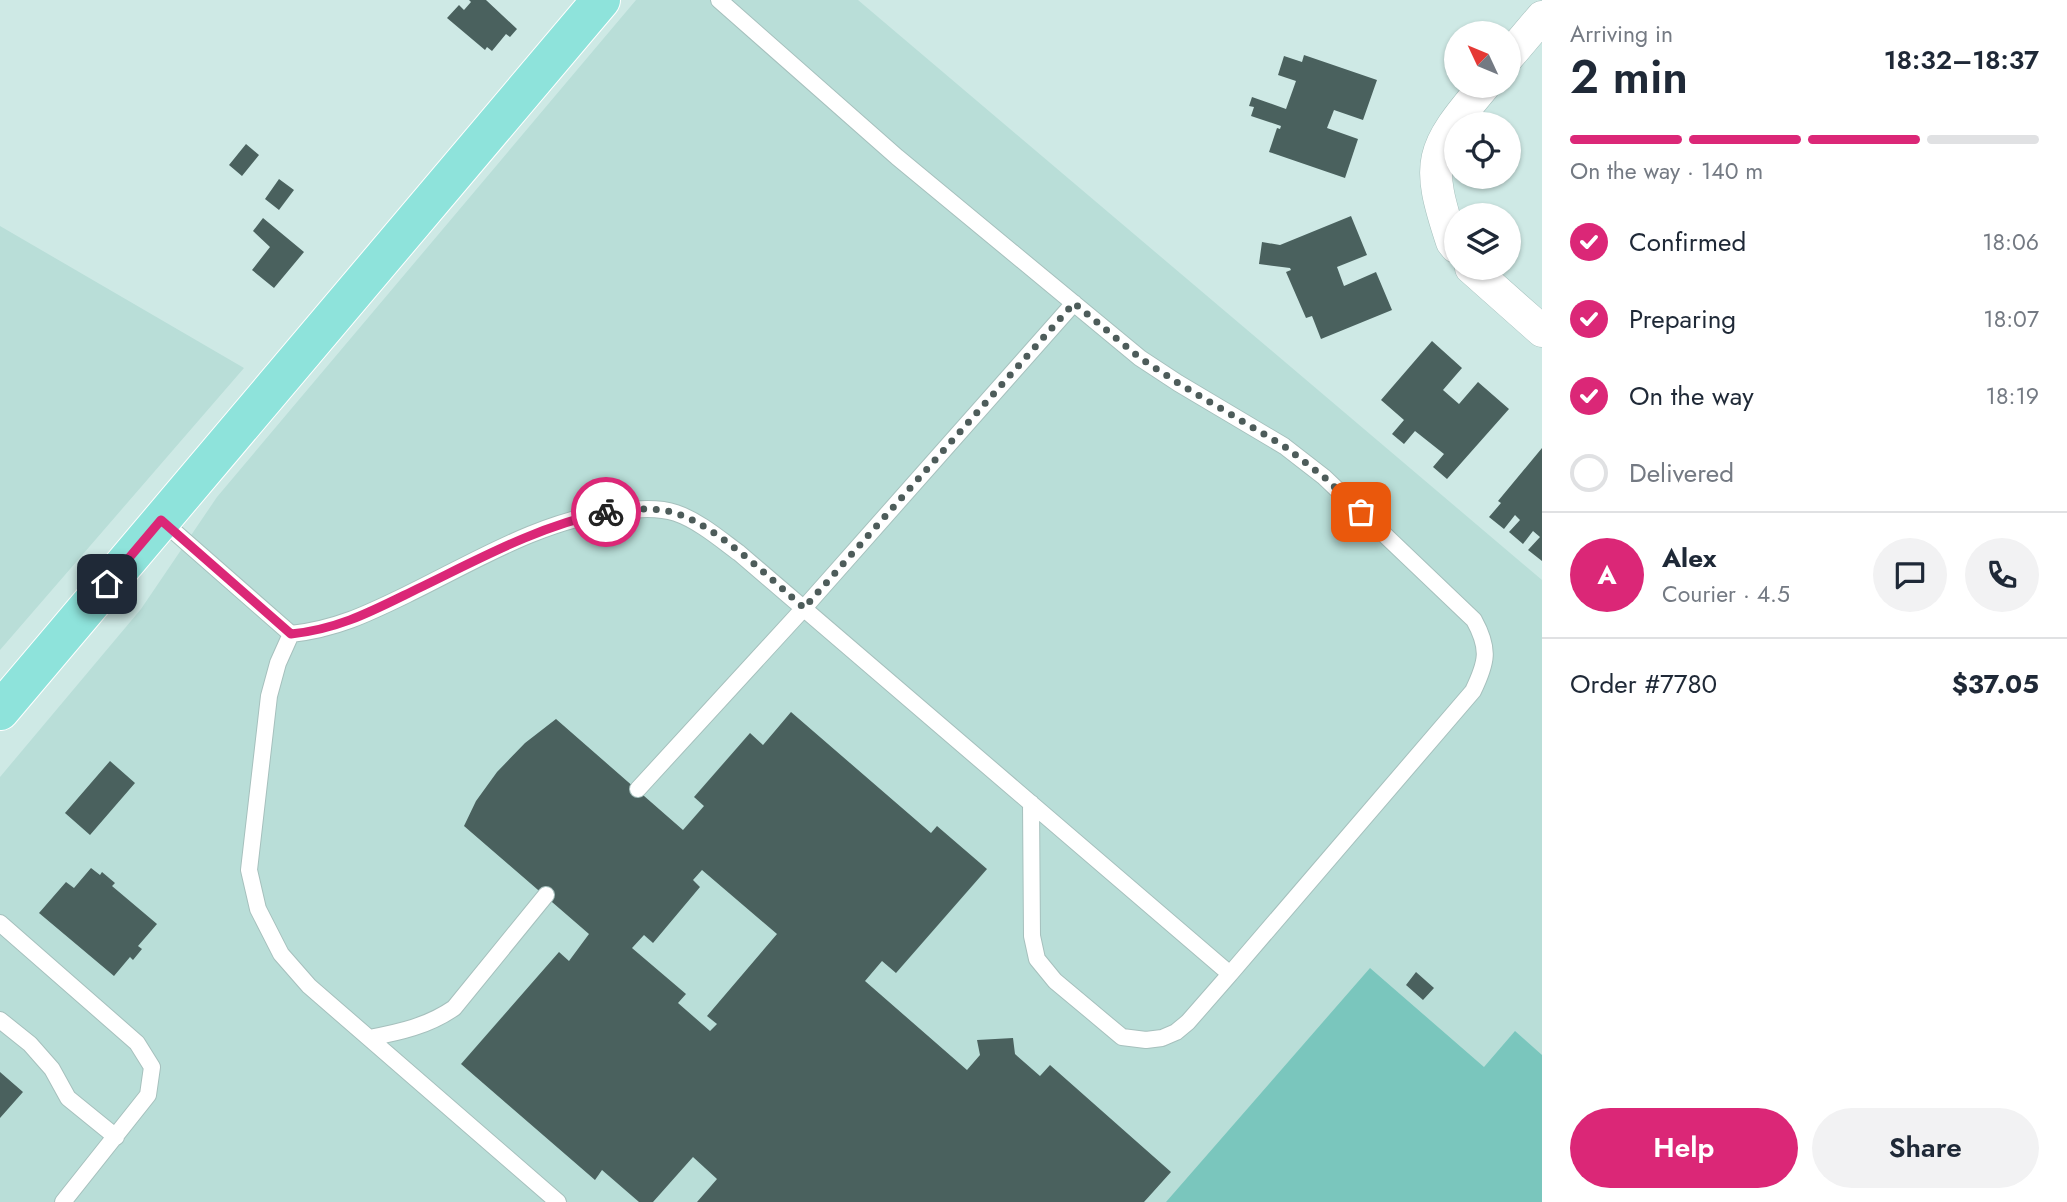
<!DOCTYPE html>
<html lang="en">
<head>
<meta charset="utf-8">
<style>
	:root { --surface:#fff; --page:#f2f2f3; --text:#1f2937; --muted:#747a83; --line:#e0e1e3; --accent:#db2777 }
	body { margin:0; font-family:Jost,sans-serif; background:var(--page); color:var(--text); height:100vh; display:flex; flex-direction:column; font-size:26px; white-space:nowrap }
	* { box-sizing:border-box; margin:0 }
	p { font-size:23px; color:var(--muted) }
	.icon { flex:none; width:38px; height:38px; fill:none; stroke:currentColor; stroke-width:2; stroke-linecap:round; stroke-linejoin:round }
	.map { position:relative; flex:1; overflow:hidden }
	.panel { display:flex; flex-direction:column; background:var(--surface); width:525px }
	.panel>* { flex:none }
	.needle { width:46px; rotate:314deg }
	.tools { position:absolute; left:1444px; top:21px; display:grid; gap:14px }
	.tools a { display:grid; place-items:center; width:77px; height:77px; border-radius:50%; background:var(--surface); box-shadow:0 2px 5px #0004; font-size:35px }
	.pin { position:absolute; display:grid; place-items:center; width:60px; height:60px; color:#fff; margin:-30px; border-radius:14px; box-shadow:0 4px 10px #0006 }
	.courier { position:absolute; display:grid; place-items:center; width:70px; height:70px; margin:-35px; border:5px solid #db2777; border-radius:50%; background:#fff; color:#222; box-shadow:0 2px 9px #0007 }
	.overview em { font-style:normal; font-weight:600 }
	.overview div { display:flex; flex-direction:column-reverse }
	.overview { display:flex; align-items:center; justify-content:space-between; height:119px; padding:0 28px }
	h1 { font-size:46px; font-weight:600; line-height:52px }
	.bar { display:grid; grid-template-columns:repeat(4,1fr); gap:10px 7px; align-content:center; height:84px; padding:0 28px }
	.bar i { height:9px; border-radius:5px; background:var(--line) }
	.bar .active { background:var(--accent) }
	.bar p { grid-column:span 4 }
	.line { display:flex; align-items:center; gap:18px; padding:0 28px; border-top:2px solid var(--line) }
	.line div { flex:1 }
	.round { display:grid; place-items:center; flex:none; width:74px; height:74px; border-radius:37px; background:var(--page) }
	ol { padding:0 28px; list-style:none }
	li { display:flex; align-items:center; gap:21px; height:77px }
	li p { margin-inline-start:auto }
	li .icon { padding:7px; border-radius:50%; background:var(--accent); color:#fff; stroke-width:4 }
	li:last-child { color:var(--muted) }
	li i { width:38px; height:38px; border:4px solid var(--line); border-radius:50% }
	.action { display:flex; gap:14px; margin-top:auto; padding:14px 28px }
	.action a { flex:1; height:80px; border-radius:42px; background:var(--accent); color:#fff; font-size:28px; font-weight:600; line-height:80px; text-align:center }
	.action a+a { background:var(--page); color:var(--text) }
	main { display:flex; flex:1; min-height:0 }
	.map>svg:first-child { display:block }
	.built { fill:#b9ded8 }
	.green { fill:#7ac6bd }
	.building { fill:#4a615e; fill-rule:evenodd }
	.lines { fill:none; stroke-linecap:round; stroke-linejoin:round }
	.service-casing { stroke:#a6c0bd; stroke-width:18 }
	.minor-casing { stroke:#a6c0bd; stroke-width:33 }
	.primary-casing { stroke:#fff; stroke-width:40 }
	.service { stroke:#fff; stroke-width:16 }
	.minor { stroke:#fff; stroke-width:32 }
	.primary { stroke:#8ee3db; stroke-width:38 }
	.done { stroke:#4d5c5a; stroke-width:7; stroke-dasharray:0 12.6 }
	.route { stroke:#db2777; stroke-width:9 }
</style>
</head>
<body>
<main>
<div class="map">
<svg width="1542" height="1202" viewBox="0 0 1542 1202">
	<rect width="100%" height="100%" fill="#cee9e5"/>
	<path class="built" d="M636 0H858L1542 580V1202H0V777L141 609 217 497Z
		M0 226 244 368 0 650Z"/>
	<path class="green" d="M1370 968 1484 1067 1515 1031 1542 1055V1202H1166Z"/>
	<path class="building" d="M469 0H486L517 29 510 37 506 34 492 51 487 47 485 50 447 18 459 5 464 10 471 2Z
		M1304 55 1377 80 1363 120 1334 110 1327 128 1358 139 1345 178 1269 152 1277 128 1280 129 1281 126 1251 116 1254 107 1249 106 1252 97 1286 109 1296 81 1278 75 1284 56 1302 62Z
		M246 144 259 155 242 176 229 165Z
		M279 179 294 190 279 210 265 199Z
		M1351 216 1367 255 1337 267 1344 286 1376 272 1392 310 1321 339 1312 316 1306 318 1286 272 1291 270 1290 268 1259 264 1262 242 1280 245Z
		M263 218 304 252 274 288 252 270 270 247 253 231Z
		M1432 341 1462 368 1443 390 1459 404 1478 382 1509 409 1447 479 1433 467 1444 454 1415 431 1404 444 1392 434 1404 420 1381 400Z
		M1542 448V561L1528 550 1540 537 1533 531 1523 544 1509 532 1520 520 1515 515 1504 529 1489 517 1501 503 1498 501Z
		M791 712 931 833 937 826 987 869 896 973 882 961 865 981 967 1070 980 1055 977 1040 1013 1038 1015 1054 1040 1076 1050 1065 1171 1172 1144 1202H697L717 1179 693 1157 653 1202H639L602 1170 595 1180 461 1064 559 952 569 961 589 934 464 826 476 801 497 772 525 743 556 719 683 830 704 806 694 797 750 733 763 745ZM702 870 777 934 707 1016 717 1024 710 1031 678 1003 686 994 632 948 644 935 653 943 700 887 693 880Z
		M110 761 135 783 90 835 65 813Z
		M91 868 100 875 102 872 115 883 112 886 157 924 138 946 142 949 133 960 130 957 114 976 39 913 66 882 74 888Z
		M1416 972 1434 988 1423 1000 1406 985Z
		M0 1072 23 1092 0 1118Z"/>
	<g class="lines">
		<g class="service-casing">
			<path id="service" d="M161 520 291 634 278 663 269 696 249 870 258 909 281 954 309 986 558 1202
				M291 634C336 629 367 614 406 595 474 562 542 519 618 511 637 509 658 507 676 513 699 521 720 539 739 553L1230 974 1473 691C1487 662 1490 649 1474 620L1324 477 1284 446 1178 383 1140 358 897 157 719 0
				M638 789 804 608 1074 303
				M1031 803 1032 936 1037 959 1055 981 1122 1037 1146 1040 1162 1038 1176 1032 1188 1022 1230 974
				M0 923 137 1043 152 1067 148 1095 63 1202
				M0 1020 30 1044 52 1069 68 1098 116 1137
				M369 1038C400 1032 428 1026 454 1008L546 895"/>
		</g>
		<g class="minor-casing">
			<path id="minor" d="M1508 57 1542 17
				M1456 247 1452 242C1425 161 1430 150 1484 86
				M1471 268 1542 331"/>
		</g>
		<g class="primary-casing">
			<path id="primary" d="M0 711 601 0"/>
		</g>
		<use href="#service" class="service"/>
		<use href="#minor" class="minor"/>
		<use href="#primary" class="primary"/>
	</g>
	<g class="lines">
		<path class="done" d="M606 512C629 510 652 506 675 513 716 525 772 580 804 608L1074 303 1140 358 1178 383 1284 446 1324 477 1361 512"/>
		<path class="route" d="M107 584 161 520 291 634C340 629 374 610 417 589 479 559 538 526 606 512"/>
	</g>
</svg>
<div class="tools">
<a><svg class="needle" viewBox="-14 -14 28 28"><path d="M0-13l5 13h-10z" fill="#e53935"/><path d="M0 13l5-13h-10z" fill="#747a83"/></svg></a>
<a><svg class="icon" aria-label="locate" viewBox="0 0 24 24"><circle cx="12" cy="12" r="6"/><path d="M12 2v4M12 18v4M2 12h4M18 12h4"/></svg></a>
<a><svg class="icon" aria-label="layers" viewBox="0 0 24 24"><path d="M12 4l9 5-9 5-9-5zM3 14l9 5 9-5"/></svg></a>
</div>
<div class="pin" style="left:1361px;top:512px;background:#ea580c"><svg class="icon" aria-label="bag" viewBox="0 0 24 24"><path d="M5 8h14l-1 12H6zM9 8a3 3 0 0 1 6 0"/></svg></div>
<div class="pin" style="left:107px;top:584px;background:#1f2937"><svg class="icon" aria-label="home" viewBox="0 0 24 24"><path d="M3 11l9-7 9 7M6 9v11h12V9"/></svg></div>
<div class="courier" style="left:606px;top:512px"><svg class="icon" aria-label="bike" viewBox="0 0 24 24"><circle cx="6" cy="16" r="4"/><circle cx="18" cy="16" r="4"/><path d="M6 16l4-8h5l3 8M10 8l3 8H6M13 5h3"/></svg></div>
</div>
<section class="panel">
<div class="overview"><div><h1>2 min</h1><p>Arriving in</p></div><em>18:32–18:37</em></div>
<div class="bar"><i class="active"></i><i class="active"></i><i class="active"></i><i></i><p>On the way · 140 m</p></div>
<ol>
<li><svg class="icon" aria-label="check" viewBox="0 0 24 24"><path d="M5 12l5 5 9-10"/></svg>Confirmed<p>18:06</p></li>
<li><svg class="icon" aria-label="check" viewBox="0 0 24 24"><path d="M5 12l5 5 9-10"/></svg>Preparing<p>18:07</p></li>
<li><svg class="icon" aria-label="check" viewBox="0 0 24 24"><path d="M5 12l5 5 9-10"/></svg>On the way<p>18:19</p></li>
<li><i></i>Delivered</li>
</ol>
<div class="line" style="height:126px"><b class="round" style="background:var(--accent);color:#fff">A</b><div><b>Alex</b><p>Courier · 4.5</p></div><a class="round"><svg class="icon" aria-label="chat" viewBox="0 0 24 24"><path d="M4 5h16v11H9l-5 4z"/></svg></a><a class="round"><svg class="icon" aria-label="phone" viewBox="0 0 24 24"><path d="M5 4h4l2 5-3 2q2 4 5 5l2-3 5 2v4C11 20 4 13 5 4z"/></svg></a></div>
<div class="line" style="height:91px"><div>Order #7780</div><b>$37.05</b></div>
<div class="action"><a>Help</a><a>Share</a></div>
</section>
</main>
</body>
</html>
